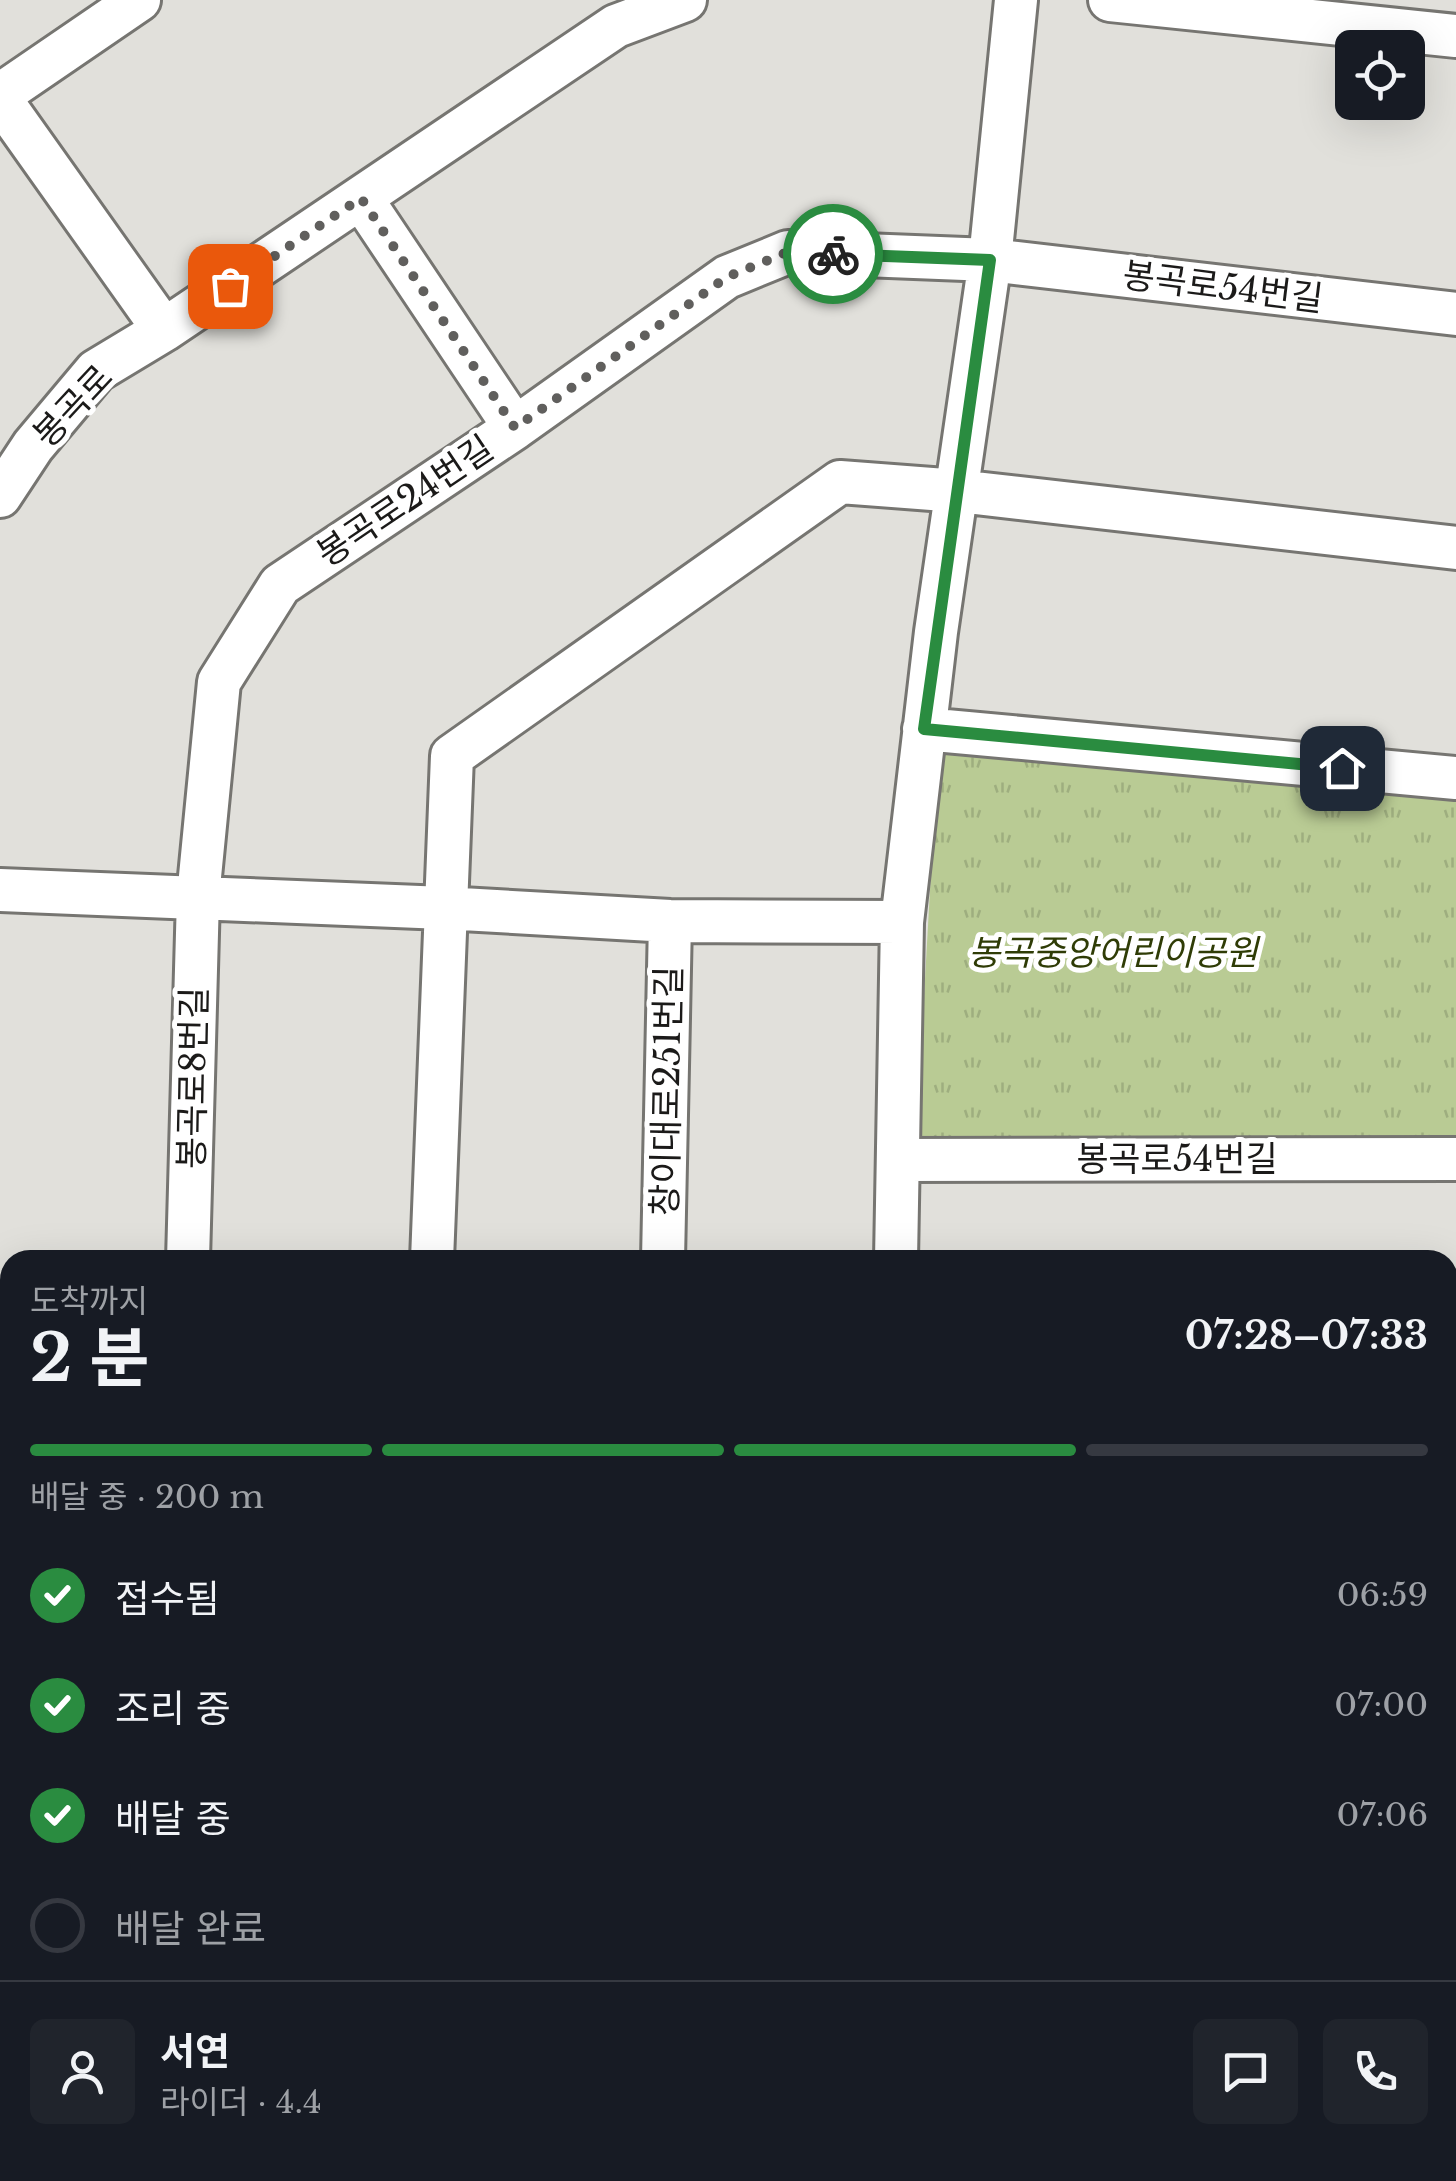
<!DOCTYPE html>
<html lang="ko">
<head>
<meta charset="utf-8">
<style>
	:root { --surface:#171b24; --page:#20242c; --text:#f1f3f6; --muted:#9ea1a6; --line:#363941; --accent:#2a8c40 }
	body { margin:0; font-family:"Libre Baskerville","Noto Sans KR",serif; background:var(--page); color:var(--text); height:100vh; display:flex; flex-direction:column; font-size:38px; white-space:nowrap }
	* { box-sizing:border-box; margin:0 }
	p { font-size:32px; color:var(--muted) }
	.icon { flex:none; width:55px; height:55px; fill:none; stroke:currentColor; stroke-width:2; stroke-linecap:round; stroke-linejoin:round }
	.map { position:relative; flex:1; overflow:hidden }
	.side { position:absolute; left:0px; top:1250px; width:1458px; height:932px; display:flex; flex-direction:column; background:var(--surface); border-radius:30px 30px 0 0; box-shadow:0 10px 40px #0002 }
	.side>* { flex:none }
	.controls { position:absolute; left:1335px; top:30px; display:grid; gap:20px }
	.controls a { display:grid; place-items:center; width:90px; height:90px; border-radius:15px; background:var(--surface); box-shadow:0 10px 40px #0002; font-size:50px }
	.pin { position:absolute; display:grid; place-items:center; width:85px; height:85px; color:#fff; margin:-42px; border-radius:20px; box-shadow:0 5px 15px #0006 }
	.courier { position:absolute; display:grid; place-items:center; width:100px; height:100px; margin:-50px; border:8px solid #2a8c40; border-radius:50%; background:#fff; color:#222; box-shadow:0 2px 12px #0007 }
	.overview em { font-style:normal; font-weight:700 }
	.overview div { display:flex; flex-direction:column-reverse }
	.overview { display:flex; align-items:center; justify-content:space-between; height:170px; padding:0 30px }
	h1 { font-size:65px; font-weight:700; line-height:75px }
	.bar { display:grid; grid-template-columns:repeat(4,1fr); gap:15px 10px; align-content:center; height:120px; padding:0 30px }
	.bar i { height:12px; border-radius:8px; background:var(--line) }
	.bar .selected { background:var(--accent) }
	.bar p { grid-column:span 4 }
	.line { display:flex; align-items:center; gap:25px; padding:0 30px; border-top:2px solid var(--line) }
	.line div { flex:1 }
	.round { display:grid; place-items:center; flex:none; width:105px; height:105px; border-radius:15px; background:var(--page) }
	ol { padding:0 30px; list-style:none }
	li { display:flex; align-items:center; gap:30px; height:110px }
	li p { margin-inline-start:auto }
	li .icon { padding:10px; border-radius:50%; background:var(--accent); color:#fff; stroke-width:4 }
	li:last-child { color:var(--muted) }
	li i { width:55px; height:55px; border:5px solid var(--line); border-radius:50% }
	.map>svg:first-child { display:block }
	.park { fill:url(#park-tufts) }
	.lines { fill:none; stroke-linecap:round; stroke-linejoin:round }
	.stream { stroke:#83ace6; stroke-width:11 }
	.canal { stroke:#83ace6; stroke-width:38 }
	.minor-casing { stroke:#767571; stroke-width:48 }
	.major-casing { stroke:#767571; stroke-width:60 }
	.path { stroke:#878683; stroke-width:6; stroke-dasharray:5 5; stroke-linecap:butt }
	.minor { stroke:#fff; stroke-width:42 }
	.major { stroke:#fff; stroke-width:55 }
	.done { stroke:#605f5d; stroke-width:10; stroke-dasharray:0 18 }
	.route { stroke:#2a8c40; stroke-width:12 }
	.labels { text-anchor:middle; stroke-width:10; stroke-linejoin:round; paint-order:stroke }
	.street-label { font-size:35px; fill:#1b1a19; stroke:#fff }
	.park-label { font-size:35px; font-style:italic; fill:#2f3c06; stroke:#fff }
</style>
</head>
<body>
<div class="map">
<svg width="1456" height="2181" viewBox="0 0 1456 2181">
	<defs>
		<pattern id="park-tufts" width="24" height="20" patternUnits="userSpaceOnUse" patternTransform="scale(2.5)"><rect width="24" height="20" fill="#b9cb94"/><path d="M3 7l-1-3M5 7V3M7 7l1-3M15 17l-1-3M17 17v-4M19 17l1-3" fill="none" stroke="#9eae7f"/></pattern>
	</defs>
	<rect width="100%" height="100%" fill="#e1e0db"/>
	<path class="park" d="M938 748 1456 801V1137L916 1139Z"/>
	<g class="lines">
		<path class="stream" d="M1448 2068H1456
			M834 2181 873 2172"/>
		<path class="canal" d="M1448 1706 1456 1695"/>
		<g class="minor-casing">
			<path id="minor" d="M1110 0 1456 36
				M0 95 139 0
				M0 99 164 330
				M361 198 515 428
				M0 496 33 446 96 371 164 330 616 26 685 0
				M924 729 1456 778
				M0 890 444 908 670 921 902 922
				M898 1160 1456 1159
				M188 1260 198 897 219 682 280 585 515 428 727 277 788 252 990 260 1456 314
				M432 1260 452 756 840 482 958 491 1456 548
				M663 1260 670 921
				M896 1260 902 922 936 632 990 260 1016 0
				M1448 1403H1456
				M1448 1608 1456 1597
				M0 1700 10 1697
				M1448 1782 1456 1771
				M0 1931 10 1928"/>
		</g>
		<g class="major-casing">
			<path id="major" d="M1448 1847H1456
				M1448 1902H1456
				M0 2169 10 2166
				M1081 2172 1083 2181
				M178 2181 206 2172"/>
		</g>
		<path class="path" d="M1448 2005 1456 2004
			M570 2181 599 2172"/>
		<use href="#minor" class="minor"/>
		<use href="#major" class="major"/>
	</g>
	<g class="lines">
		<path class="done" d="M230 286 361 198 515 428 727 277 788 252 833 254"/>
		<path class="route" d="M833 254 990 260 924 729 1342 768"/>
	</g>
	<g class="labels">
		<g class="street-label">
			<text transform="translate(1223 287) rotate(7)" y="12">봉곡로54번길</text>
			<text transform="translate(73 406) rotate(-47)" y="12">봉곡로</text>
			<text transform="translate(405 501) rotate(-34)" y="12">봉곡로24번길</text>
			<text transform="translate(193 1078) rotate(-89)" y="12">봉곡로8번길</text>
			<text transform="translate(667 1091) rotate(-89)" y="12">창이대로251번길</text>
			<text x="1177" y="1171">봉곡로54번길</text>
		</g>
		<g class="park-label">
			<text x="1113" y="965">봉곡중앙어린이공원</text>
		</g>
	</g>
</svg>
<div class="controls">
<a><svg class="icon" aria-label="locate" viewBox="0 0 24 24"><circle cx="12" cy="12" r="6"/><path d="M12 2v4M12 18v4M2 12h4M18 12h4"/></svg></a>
</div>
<div class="pin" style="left:230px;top:286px;background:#ea580c"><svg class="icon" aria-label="bag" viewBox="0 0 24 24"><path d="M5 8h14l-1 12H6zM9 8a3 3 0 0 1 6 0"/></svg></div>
<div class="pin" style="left:1342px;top:768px;background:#1f2937"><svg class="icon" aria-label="home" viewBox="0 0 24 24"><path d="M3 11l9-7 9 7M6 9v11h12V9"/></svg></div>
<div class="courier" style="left:833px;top:254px"><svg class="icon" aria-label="bike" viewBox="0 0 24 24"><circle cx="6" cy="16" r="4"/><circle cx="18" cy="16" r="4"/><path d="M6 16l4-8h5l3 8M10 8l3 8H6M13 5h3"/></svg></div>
<section class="side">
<div class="overview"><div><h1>2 분</h1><p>도착까지</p></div><em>07:28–07:33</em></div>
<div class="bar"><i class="selected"></i><i class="selected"></i><i class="selected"></i><i></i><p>배달 중 · 200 m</p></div>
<ol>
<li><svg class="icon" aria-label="check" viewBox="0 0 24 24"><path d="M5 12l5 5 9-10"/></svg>접수됨<p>06:59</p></li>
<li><svg class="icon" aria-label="check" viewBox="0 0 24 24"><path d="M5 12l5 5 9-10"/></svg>조리 중<p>07:00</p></li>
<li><svg class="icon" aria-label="check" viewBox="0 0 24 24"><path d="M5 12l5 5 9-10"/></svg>배달 중<p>07:06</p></li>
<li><i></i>배달 완료</li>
</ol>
<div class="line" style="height:180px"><a class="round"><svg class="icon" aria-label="person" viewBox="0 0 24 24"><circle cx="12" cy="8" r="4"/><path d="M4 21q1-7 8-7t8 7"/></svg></a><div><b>서연</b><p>라이더 · 4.4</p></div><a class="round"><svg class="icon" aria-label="chat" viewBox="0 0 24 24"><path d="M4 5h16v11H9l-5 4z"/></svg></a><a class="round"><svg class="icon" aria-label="phone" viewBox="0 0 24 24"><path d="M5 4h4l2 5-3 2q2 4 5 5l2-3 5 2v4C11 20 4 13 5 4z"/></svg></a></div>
</section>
</div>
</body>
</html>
